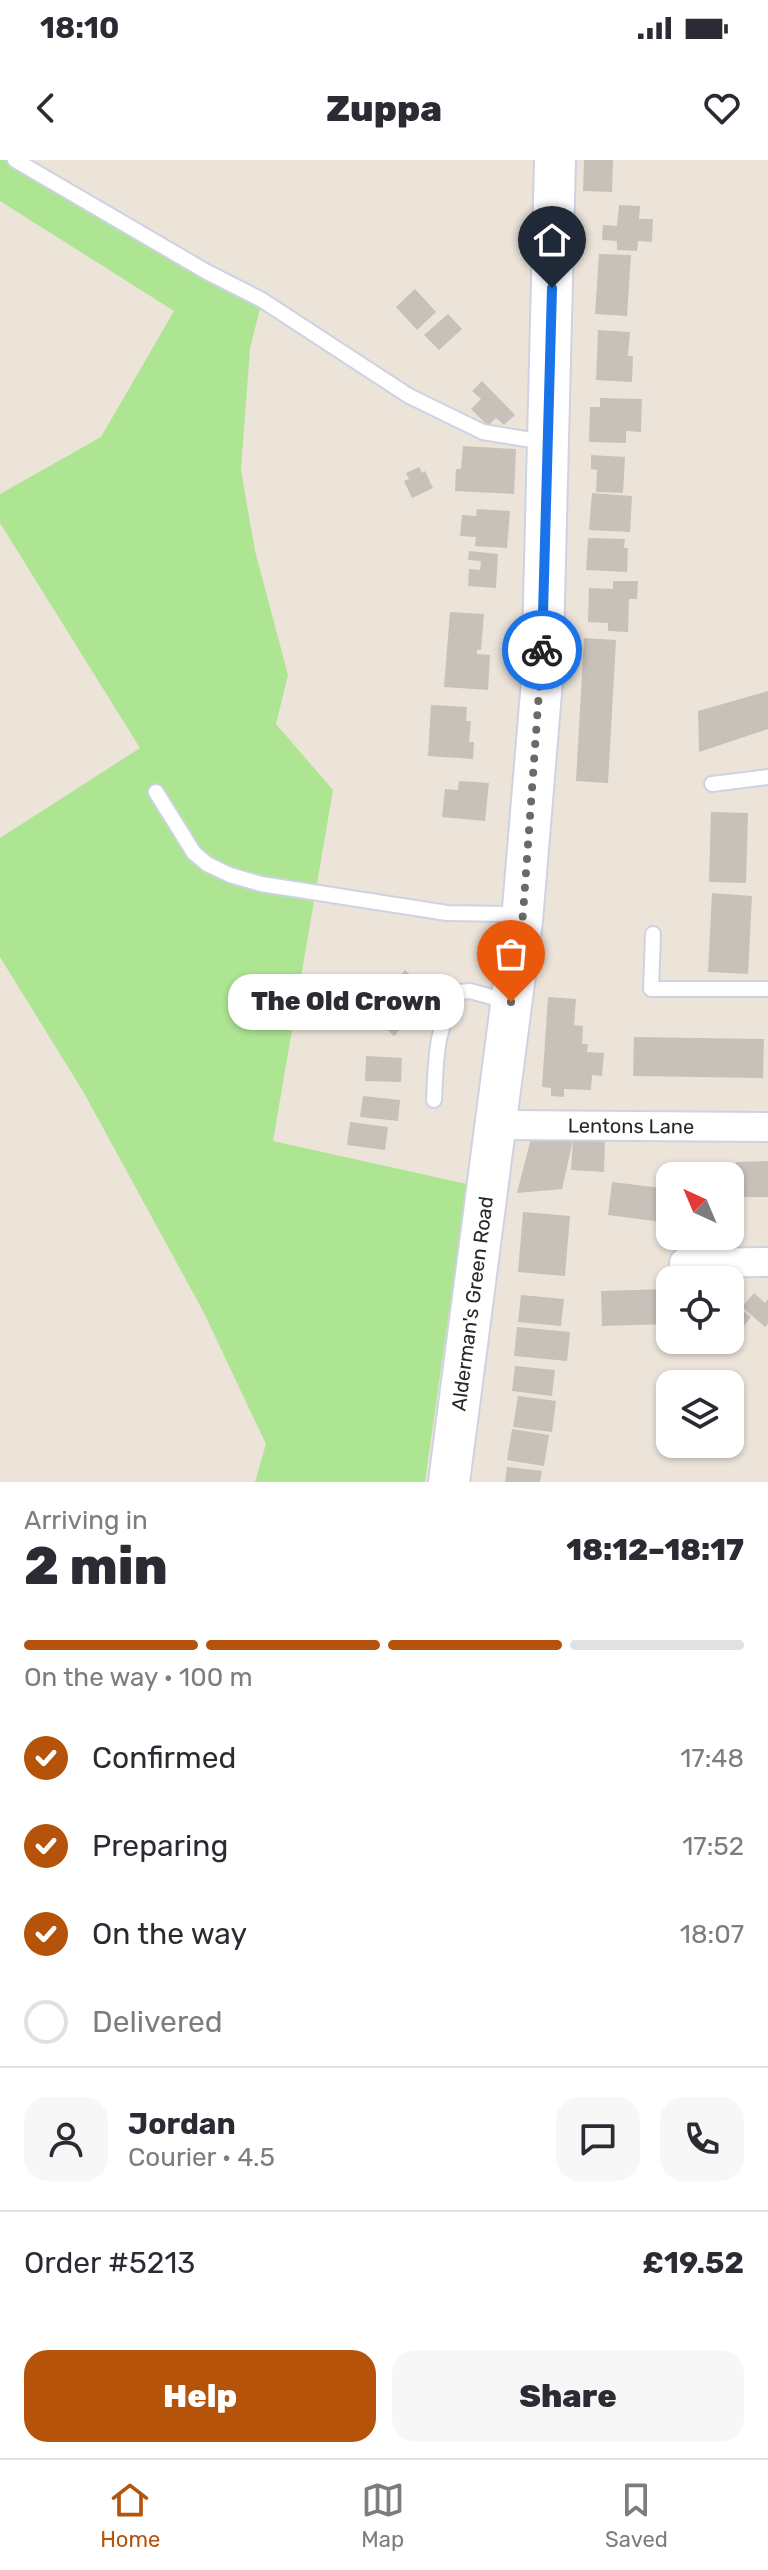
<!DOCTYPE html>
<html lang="en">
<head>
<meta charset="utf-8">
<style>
	:root { --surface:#fff; --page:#f7f7f7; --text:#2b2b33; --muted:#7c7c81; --line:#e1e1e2; --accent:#b45309 }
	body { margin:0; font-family:Rubik,sans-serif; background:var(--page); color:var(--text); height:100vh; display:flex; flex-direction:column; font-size:30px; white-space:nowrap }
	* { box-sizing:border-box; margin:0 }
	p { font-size:26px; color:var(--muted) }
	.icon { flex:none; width:44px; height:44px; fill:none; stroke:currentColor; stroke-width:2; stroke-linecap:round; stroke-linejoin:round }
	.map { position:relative; height:1322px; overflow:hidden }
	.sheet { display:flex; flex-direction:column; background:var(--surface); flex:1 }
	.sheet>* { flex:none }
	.needle { width:52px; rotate:316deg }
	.fabs { position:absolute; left:656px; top:1002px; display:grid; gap:16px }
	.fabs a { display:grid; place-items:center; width:88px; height:88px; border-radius:16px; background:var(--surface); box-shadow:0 2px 6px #0004; font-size:40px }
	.pin { position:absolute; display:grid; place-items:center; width:68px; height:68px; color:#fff; margin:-82px -34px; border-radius:50% 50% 50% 0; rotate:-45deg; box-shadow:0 0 8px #0007 }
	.pin .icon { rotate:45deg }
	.courier { position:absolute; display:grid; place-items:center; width:80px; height:80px; margin:-40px; border:6px solid #1a73e8; border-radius:50%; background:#fff; color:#222; box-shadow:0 2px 10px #0007 }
	.bubble { position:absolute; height:56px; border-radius:24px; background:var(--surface); box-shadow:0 2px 6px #0004; font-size:26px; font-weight:800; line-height:56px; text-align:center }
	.headline em { font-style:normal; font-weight:800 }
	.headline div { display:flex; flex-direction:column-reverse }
	.headline { display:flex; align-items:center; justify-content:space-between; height:136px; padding:0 24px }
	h1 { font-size:52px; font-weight:800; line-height:60px }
	.bar { display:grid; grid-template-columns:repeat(4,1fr); gap:12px 8px; align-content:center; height:96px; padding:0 24px }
	.bar i { height:10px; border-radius:6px; background:var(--line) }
	.bar .current { background:var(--accent) }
	.bar p { grid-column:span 4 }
	.line { display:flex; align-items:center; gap:20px; padding:0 24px; border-top:2px solid var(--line) }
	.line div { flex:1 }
	.round { display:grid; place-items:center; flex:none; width:84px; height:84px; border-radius:24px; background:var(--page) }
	ol { padding:0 24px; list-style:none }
	li { display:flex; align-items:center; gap:24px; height:88px }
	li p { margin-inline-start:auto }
	li .icon { padding:8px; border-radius:50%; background:var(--accent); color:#fff; stroke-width:4 }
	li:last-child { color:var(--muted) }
	li i { width:44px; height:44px; border:4px solid var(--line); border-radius:50% }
	.cta { display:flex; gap:16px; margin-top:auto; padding:16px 24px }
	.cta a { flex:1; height:92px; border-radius:24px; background:var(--accent); color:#fff; font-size:32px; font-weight:800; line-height:92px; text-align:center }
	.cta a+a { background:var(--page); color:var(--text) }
	.status { display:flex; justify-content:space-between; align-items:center; height:56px; padding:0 40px; background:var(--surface); direction:ltr }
	.status svg { height:22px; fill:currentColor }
	header { display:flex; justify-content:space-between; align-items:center; height:104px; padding:0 24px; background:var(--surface); font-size:36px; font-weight:800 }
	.dock { display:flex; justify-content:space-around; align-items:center; height:112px; border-top:2px solid var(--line); background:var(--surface); font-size:22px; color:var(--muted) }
	.dock a { display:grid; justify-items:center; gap:4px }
	.dock .current { color:var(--accent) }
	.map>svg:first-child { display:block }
	.green { fill:#ade592 }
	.building { fill:#c7c1b9 }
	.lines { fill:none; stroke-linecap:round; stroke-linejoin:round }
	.lane-casing { stroke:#ced2e2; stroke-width:18 }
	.street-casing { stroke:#ced2e2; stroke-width:32 }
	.secondary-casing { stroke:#ced2e2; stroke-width:44 }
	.lane { stroke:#fff; stroke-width:14 }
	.street { stroke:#fff; stroke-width:28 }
	.secondary { stroke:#fff; stroke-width:40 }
	.done { stroke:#6d6a66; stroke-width:8; stroke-dasharray:0 14.4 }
	.route { stroke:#1a73e8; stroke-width:10 }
	.labels { text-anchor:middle; stroke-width:7; stroke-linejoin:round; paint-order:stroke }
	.street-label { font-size:20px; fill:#282828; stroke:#fff }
</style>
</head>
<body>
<div class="status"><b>18:10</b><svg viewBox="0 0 49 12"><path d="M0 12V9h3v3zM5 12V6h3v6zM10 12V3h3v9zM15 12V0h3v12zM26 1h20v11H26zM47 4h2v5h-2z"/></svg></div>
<header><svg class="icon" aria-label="back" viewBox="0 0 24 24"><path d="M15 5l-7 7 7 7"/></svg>Zuppa<svg class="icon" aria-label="heart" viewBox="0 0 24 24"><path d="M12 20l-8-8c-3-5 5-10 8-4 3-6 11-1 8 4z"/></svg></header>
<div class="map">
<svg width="768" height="1322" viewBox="0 0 768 1322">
	<rect width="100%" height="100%" fill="#ece4d9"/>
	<path class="green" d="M0 0H15L262 140 250 189 241 310 255 391 288 515 276 564 333 630 273 981 467 1024 425 1322H255L266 1284 203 1151 84 933 0 797V678L140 588 0 363V334L101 277 174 151 0 41Z"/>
	<path class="building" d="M584 0H613L612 32 583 31Z
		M619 45 640 46 639 59H653L652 82 638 81 637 91 617 90V81L602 80 603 65 617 66Z
		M599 94 631 95 627 156 595 154Z
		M415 129 436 152 417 170 396 147Z
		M448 154 462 169 439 190 424 175Z
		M598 170 630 172 628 196H633L632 222 596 220Z
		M482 221 515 255 504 265 496 258 488 266 471 249 481 239 472 231Z
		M600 238 642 239 641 272 626 271V283L589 282 590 247H600Z
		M463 286 516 289 514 334 455 331 456 309H461Z
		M591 295 625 297 623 333 596 332 597 310 591 309Z
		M419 307 422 313 425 311 433 328 412 338 404 321 409 319 406 313Z
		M592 333 632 336 630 372 589 370Z
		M477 349 510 351 507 388 475 386 476 377 460 376 462 355 476 356Z
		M588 378 625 379 624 388H628L627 412 586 410Z
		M469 391 498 394 496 428 468 426 469 409 480 410 481 401 468 400Z
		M613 421H638L637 439H629L628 472 608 471V463L588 462 589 428 613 429Z
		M450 452 484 454 481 490H477V494L490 495 488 530 444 527Z
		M584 478 616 480 608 623 576 621Z
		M768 531V569L699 592 698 551Z
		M431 545 467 547 466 561H471L469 582H474L473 599 428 596Z
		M459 621 489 623 485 661 442 657 445 629 458 630Z
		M711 652 748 653 746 723 709 722Z
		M712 733 752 736 748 814 708 812Z
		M405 810 426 829 405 852 411 857 394 876 367 851Z
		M548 837 576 839 574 865 583 866 582 884H588L587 892 604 893 602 916 592 915 591 930 564 929V937L551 936V928L542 927Z
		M634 877 764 879 763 918 633 916Z
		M366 896 402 898 401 922 365 921Z
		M363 936 400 940 398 961 360 957Z
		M350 962 388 967 385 990 347 985Z
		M531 978 573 980 562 1029 517 1033Z
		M573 980 605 981 604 1012 571 1010Z
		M768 1001V1037H736V1002Z
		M612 1022 670 1029V1063L608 1055Z
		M523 1052 570 1056 565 1116 518 1112Z
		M670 1129V1164L602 1166 601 1131Z
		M754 1133 765 1143 768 1139V1164L765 1167 742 1147Z
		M521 1135 564 1139 561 1166 518 1162Z
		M730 1140 751 1157 739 1172 730 1164Z
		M517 1167 570 1172 567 1201 514 1196Z
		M515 1206 555 1210 552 1236 512 1231Z
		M518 1236 556 1241 552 1272 513 1267Z
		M512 1269 549 1275 544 1306 507 1300Z
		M507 1307 542 1311 540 1322H505Z"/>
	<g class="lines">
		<g class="lane-casing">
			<path id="lane" d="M15 0 207 112 262 140 409 236 483 272 544 282
				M712 624 768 617
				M156 632 194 693 207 704 230 715 261 724 447 753 518 754
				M653 774 651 829H768
				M434 940C436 902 435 864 459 832L470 831 510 842"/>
		</g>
		<g class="street-casing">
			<g id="street">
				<path id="s1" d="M493 965 768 967"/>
				<path d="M684 1103 768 1102"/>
			</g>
		</g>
		<g class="secondary-casing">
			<g id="secondary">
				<path id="s2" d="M449 1322 522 761 542 521 555 0"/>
			</g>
		</g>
		<use href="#lane" class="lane"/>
		<use href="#street" class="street"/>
		<use href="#secondary" class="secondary"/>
	</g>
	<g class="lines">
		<path class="done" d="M511 842 523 754 542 490"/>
		<path class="route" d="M542 490 552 128"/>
	</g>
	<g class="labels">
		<g class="street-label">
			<text dy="7" stroke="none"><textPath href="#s1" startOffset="138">Lentons Lane</textPath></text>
			<text dy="7" stroke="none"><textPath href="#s2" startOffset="180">Alderman's Green Road</textPath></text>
		</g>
	</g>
</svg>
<div class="fabs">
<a><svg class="needle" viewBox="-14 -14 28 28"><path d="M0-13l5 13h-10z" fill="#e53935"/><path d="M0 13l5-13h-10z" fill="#7c7c81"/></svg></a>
<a><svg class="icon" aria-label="locate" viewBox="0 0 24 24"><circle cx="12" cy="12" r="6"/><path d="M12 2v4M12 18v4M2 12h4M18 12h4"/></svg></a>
<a><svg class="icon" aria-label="layers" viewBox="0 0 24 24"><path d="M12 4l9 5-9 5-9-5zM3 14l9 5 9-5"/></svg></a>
</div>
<div class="pin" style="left:511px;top:842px;background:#ea580c"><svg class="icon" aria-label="bag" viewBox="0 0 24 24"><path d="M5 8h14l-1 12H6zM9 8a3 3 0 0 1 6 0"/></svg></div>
<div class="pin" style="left:552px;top:128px;background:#1f2937"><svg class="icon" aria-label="home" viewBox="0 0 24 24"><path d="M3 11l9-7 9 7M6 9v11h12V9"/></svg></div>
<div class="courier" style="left:542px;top:490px"><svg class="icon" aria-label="bike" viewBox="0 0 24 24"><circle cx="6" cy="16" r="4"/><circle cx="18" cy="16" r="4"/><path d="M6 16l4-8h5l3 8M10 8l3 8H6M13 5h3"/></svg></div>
<div class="bubble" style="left:228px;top:814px;width:236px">The Old Crown</div>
</div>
<section class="sheet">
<div class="headline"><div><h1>2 min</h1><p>Arriving in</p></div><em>18:12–18:17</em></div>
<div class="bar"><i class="current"></i><i class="current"></i><i class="current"></i><i></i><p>On the way · 100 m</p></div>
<ol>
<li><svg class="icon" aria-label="check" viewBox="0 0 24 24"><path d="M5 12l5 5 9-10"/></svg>Confirmed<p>17:48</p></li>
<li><svg class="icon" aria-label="check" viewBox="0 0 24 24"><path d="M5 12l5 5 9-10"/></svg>Preparing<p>17:52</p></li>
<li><svg class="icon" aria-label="check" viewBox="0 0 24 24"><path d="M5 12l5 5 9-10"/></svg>On the way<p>18:07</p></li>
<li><i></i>Delivered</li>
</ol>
<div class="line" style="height:144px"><a class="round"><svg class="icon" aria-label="person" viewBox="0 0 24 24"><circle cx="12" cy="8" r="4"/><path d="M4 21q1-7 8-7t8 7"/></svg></a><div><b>Jordan</b><p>Courier · 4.5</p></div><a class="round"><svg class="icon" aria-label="chat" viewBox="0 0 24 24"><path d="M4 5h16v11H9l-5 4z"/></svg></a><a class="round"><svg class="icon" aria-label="phone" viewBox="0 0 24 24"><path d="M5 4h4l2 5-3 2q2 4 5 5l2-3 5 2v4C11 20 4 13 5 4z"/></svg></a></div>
<div class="line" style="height:104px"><div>Order #5213</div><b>£19.52</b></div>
<div class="cta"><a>Help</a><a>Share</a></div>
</section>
<nav class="dock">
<a class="current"><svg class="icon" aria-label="home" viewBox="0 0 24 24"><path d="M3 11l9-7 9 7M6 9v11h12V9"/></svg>Home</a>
<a><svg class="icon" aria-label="map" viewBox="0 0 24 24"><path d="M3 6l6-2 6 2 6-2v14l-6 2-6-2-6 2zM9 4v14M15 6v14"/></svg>Map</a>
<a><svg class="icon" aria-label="saved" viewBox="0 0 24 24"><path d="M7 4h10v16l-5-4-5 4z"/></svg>Saved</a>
</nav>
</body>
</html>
